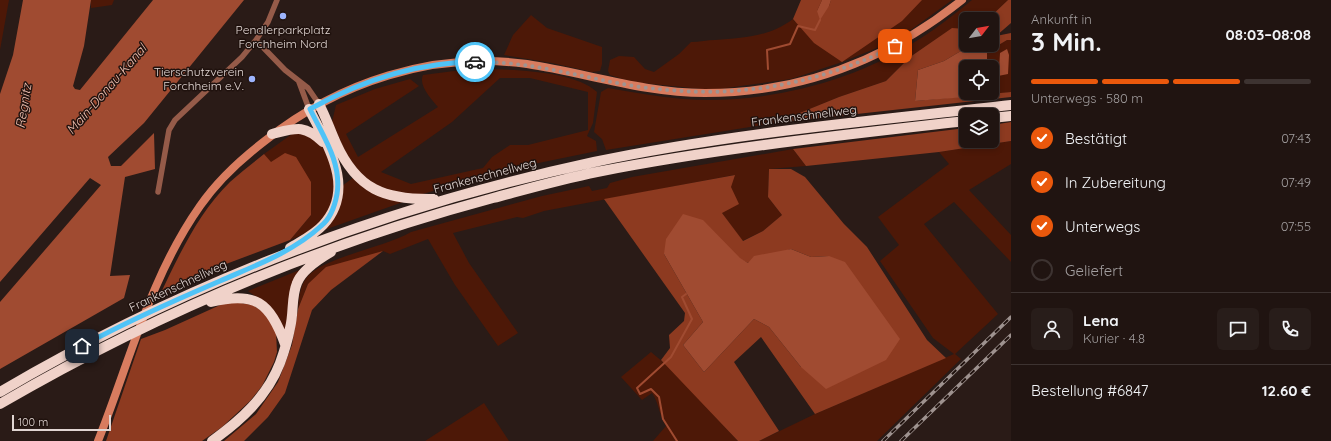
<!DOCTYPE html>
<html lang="de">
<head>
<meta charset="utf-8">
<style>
	:root { --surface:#201411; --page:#281d1a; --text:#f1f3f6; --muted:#a29e9f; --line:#3d3331; --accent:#ea580c }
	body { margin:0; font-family:Quicksand,sans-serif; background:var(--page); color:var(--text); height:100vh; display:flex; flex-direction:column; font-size:15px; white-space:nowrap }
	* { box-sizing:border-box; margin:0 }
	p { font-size:13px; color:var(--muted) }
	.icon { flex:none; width:22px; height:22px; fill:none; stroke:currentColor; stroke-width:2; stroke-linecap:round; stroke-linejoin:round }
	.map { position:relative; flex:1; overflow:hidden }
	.sheet { display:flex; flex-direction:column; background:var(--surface); width:320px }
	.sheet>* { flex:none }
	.needle { width:26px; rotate:59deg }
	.fabs { position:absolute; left:959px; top:12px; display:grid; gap:8px }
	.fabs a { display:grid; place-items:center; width:40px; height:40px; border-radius:6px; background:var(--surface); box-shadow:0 2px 6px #0003,0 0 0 1px var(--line); font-size:20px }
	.scale { position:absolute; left:12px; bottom:10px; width:99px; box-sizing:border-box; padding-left:4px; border:2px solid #e0d5d2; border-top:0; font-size:11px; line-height:14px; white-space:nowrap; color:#e0d5d2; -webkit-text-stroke:3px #20120e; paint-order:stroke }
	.pin { position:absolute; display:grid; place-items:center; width:34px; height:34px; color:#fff; margin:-17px; border-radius:8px; box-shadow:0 2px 6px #0006 }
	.courier { position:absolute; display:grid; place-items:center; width:40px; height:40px; margin:-20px; border:3px solid #4fc3f7; border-radius:50%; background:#fff; color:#222; box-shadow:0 1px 5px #0007 }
	.summary em { font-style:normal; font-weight:700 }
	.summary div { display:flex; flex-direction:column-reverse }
	.summary { display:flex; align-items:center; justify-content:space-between; height:68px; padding:0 20px }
	h1 { font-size:26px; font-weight:700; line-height:30px }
	.bar { display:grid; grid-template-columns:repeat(4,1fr); gap:6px 4px; align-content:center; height:48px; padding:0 20px }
	.bar i { height:5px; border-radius:3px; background:var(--line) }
	.bar .current { background:var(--accent) }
	.bar p { grid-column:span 4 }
	.line { display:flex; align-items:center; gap:10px; padding:0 20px; border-top:1px solid var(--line) }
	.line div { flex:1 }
	.round { display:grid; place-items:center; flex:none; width:42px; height:42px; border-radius:6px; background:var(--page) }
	ol { padding:0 20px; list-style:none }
	li { display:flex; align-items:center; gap:12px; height:44px }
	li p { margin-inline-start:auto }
	li .icon { padding:4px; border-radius:50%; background:var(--accent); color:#fff; stroke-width:4 }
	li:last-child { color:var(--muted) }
	li i { width:22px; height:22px; border:2px solid var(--line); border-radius:50% }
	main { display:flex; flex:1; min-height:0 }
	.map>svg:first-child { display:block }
	.green { fill:#4d1807; fill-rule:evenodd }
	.forest { fill:#8d3a20; fill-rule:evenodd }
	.water { fill:#a04b31 }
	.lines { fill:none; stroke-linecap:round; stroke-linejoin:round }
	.stream { stroke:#a04b31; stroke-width:2 }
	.minor { stroke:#955b49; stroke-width:5.5 }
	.secondary { stroke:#d87c5f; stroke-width:8 }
	.motorway { stroke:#f0d2c9; stroke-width:10 }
	.rail-casing { stroke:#9e928f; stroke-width:3.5 }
	.rail { stroke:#20120e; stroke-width:2; stroke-dasharray:6; stroke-linecap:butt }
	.done { stroke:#a09491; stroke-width:4; stroke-dasharray:0 7.2 }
	.route { stroke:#4fc3f7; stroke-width:5 }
	.poi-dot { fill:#9db4fd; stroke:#20120e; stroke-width:1.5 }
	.labels { text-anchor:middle; stroke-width:3; stroke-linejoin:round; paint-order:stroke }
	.poi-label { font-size:12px; fill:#e0d5d2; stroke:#20120e }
	.street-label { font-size:12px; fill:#e0d5d2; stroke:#20120e }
	.water-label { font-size:13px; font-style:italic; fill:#f1c0b1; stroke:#20120e }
</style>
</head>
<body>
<main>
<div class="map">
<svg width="1011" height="441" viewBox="0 0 1011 441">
	<rect width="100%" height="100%" fill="#2a1b17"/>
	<path class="green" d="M0 0H9L0 50Z
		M91 0H114L112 5 91 8Z
		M812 0H952L897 40 842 62 791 79 712 90 632 82 610 75 608 71 610 60 619 56 634 57 645 69 654 72 679 54 691 42C700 42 707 40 715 40 743 38 769 37 793 19L795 22Z
		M972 0H1008L988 19H966V29L960 30 951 29 910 57 886 81 839 97 775 123 606 150 602 139 594 132 601 92 608 88C633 92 658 97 683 99 761 105 852 83 918 40 937 28 955 14 972 0Z
		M531 15 547 28 602 47V64L600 71 592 72 552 63 504 55 513 35Z
		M1007 40H1011V92L979 96 978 93H992V67H987V52Z
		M470 69C502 69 573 69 597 92L593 123 587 136 596 141 597 151 504 170 416 196 400 195 375 186 358 171 345 152 332 122 336 105 375 89 410 79 419 86 346 134 358 157 438 107C432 100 418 85 423 75ZM500 78H530L588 92V130L528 145H510L492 157 483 168 411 184 381 172 452 122Z
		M302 132C307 134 313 136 316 139 338 159 341 200 322 222 314 231 301 235 290 240L311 215 264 154 292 134Z
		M1011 141V164L969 190 1011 235V262L954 202 924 224 998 314 955 354 961 359 877 441H759L815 414 954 354 933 338 880 261 899 245 878 217 949 164 939 152Z
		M793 149 806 166 769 169 768 197 782 215 763 231 742 241 722 213 734 175 544 211 523 218 517 217 453 233 469 263 518 333 498 346 455 285 428 239 390 254 383 251 308 284 298 309C299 297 300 286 307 277 324 257 386 247 411 232L542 196 589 186 592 191 607 188 610 183 632 177Z
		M354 177 403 202 324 230 342 186Z
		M302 269 288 332H284L259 299 248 291Z
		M651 352 670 368 738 441H653L666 426C659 415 659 403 652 393L642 400 621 377Z
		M484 403 509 441H425Z"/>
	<path class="forest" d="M801 0H822L817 11 829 6 831 0H922L902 21 842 62 814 43 793 19Z
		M1008 0H1011V23L996 36 1011 33V40H1007L987 52 982 45H992V19H988Z
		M952 28 966 29V45H971L944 61 918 70 915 101 1011 92V97L775 123 839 97 886 81 910 57Z
		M1011 122V141L939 152 806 166 793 149 966 128V141H992V125Z
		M285 153 296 157 311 182V215L290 240 194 276 159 297C178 257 198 213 230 182 241 172 253 163 264 154L271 162Z
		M769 169H791L805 177 844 224 867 247 927 340 946 358 815 414 761 337 734 362 779 431 759 441H738L661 360 670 348 669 335 684 321 685 313 604 199 735 175 731 187 739 204 722 213 743 241 763 231 782 215 768 197ZM791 249 811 257 829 256 801 367 769 327 754 319 704 372 683 345 703 322 664 254 740 259 748 263Z
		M383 251 331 290 312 310 285 393 268 417 244 441H224L256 414 278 382 292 345 298 309 308 284 326 267Z
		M229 301 253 305 263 312 270 320 276 332 277 352 274 362 262 386 250 401 222 427 202 441H106L141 339 165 330Z"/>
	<path class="water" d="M23 0H91L84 46 73 86 75 89 80 90 153 0H244L144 123 108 157 111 166H121L154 133 155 169 125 177 110 276 130 275 124 298 0 369V302L101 185 90 178 0 282V94L13 55Z
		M822 0H831L829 6 820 20 817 11Z
		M971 45H982L987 52V67H966V93H978L979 96 915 101 918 70 944 61Z
		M1007 49 1009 55 1008 74 993 77 999 69 1000 53Z
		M683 214 703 220 740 258 748 263 754 256 791 249 811 257 829 256 845 262 900 339 886 360 826 389 801 367 769 327 754 319 704 372 683 345 703 322 664 254 666 239Z"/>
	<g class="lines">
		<path class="stream" d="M768 69 767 50 790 44 798 26 815 30 820 20
			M677 441 663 419 659 397 651 389 640 394 637 388 671 357 692 319 682 297 686 294"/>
		<path class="minor" d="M277 0 268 22 256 40 285 70 308 88 319 104
			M299 82 309 109
			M158 192 169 130 175 120 242 57 256 40"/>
		<path class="secondary" d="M98 441C130 361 150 277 200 206 218 180 241 159 266 140 339 82 433 51 527 64 586 73 644 93 705 93 801 93 887 60 962 0"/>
		<path class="motorway" d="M319 104C326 117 330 130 336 143 357 190 385 200 434 199
			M992 118 1011 116
			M272 134C296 128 304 124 323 142
			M290 248C301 241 314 235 323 225 357 188 327 145 309 109
			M211 302C255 291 270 302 285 344
			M0 392C184 284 385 207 594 162 731 133 872 121 1011 105
			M0 404C156 313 318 245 493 198 527 189 562 179 597 172 719 148 843 135 966 121
			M212 441C240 421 267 397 280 363 284 352 288 339 290 328 294 313 291 297 297 283 302 270 319 259 331 252"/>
		<g class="rail-casing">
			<path id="rail" d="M883 441 1011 317
				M901 441 1011 335"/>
		</g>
		<use href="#rail" class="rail"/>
	</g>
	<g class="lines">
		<path class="done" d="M475 62C528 61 576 76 628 85 723 101 808 89 895 46"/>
		<path class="route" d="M82 346C126 322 173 301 220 281 254 266 293 252 321 226 330 219 335 205 337 194 342 163 323 136 310 109 361 81 416 62 475 62"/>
	</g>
	<g class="poi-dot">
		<circle cx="283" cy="16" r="4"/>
		<circle cx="252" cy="79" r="4"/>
	</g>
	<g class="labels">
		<g class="poi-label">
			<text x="283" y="34">Pendlerparkplatz<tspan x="283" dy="14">Forchheim Nord</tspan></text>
			<text x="244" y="76" text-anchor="end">Tierschutzverein<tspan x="244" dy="14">Forchheim e.V.</tspan></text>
		</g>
		<g class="street-label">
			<text transform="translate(804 116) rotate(-7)" y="4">Frankenschnellweg</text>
			<text transform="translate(485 176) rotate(-15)" y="4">Frankenschnellweg</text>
			<text transform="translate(178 286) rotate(-25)" y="4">Frankenschnellweg</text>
		</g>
		<g class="water-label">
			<text transform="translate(106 89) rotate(-49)" y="5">Main-Donau-Kanal</text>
			<text transform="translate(23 106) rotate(-81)" y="5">Regnitz</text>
		</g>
	</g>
</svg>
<div class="fabs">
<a><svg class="needle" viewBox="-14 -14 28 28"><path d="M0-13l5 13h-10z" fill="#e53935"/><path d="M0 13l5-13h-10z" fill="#a29e9f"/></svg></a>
<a><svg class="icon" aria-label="locate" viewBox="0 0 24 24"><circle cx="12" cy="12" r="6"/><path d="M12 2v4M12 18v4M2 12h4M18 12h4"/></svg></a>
<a><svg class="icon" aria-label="layers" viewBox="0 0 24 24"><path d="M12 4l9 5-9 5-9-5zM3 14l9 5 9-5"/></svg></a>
</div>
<div class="scale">100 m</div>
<div class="pin" style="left:895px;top:46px;background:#ea580c"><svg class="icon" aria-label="bag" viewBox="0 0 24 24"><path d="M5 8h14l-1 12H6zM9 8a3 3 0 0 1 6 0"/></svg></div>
<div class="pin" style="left:82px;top:346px;background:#1f2937"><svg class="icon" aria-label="home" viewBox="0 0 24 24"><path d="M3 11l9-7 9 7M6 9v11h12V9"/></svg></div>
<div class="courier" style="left:475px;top:62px"><svg class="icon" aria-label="car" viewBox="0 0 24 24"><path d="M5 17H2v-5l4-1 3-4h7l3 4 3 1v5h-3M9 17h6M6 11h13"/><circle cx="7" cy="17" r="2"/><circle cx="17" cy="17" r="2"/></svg></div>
</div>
<section class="sheet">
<div class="summary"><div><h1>3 Min.</h1><p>Ankunft in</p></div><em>08:03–08:08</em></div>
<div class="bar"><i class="current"></i><i class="current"></i><i class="current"></i><i></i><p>Unterwegs · 580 m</p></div>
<ol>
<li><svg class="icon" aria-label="check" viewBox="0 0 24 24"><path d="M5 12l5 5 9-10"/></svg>Bestätigt<p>07:43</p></li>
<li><svg class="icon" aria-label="check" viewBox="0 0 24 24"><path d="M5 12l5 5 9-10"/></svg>In Zubereitung<p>07:49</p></li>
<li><svg class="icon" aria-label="check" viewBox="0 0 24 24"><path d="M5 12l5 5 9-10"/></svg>Unterwegs<p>07:55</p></li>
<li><i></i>Geliefert</li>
</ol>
<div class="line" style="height:72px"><a class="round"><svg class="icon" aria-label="person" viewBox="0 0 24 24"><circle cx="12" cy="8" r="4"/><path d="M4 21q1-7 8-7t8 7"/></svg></a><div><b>Lena</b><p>Kurier · 4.8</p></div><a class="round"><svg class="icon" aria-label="chat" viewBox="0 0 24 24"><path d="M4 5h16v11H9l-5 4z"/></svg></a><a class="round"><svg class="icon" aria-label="phone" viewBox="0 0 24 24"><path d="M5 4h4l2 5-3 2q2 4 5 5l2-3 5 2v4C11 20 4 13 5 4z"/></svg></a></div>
<div class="line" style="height:52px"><div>Bestellung #6847</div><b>12.60 €</b></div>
</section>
</main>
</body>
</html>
